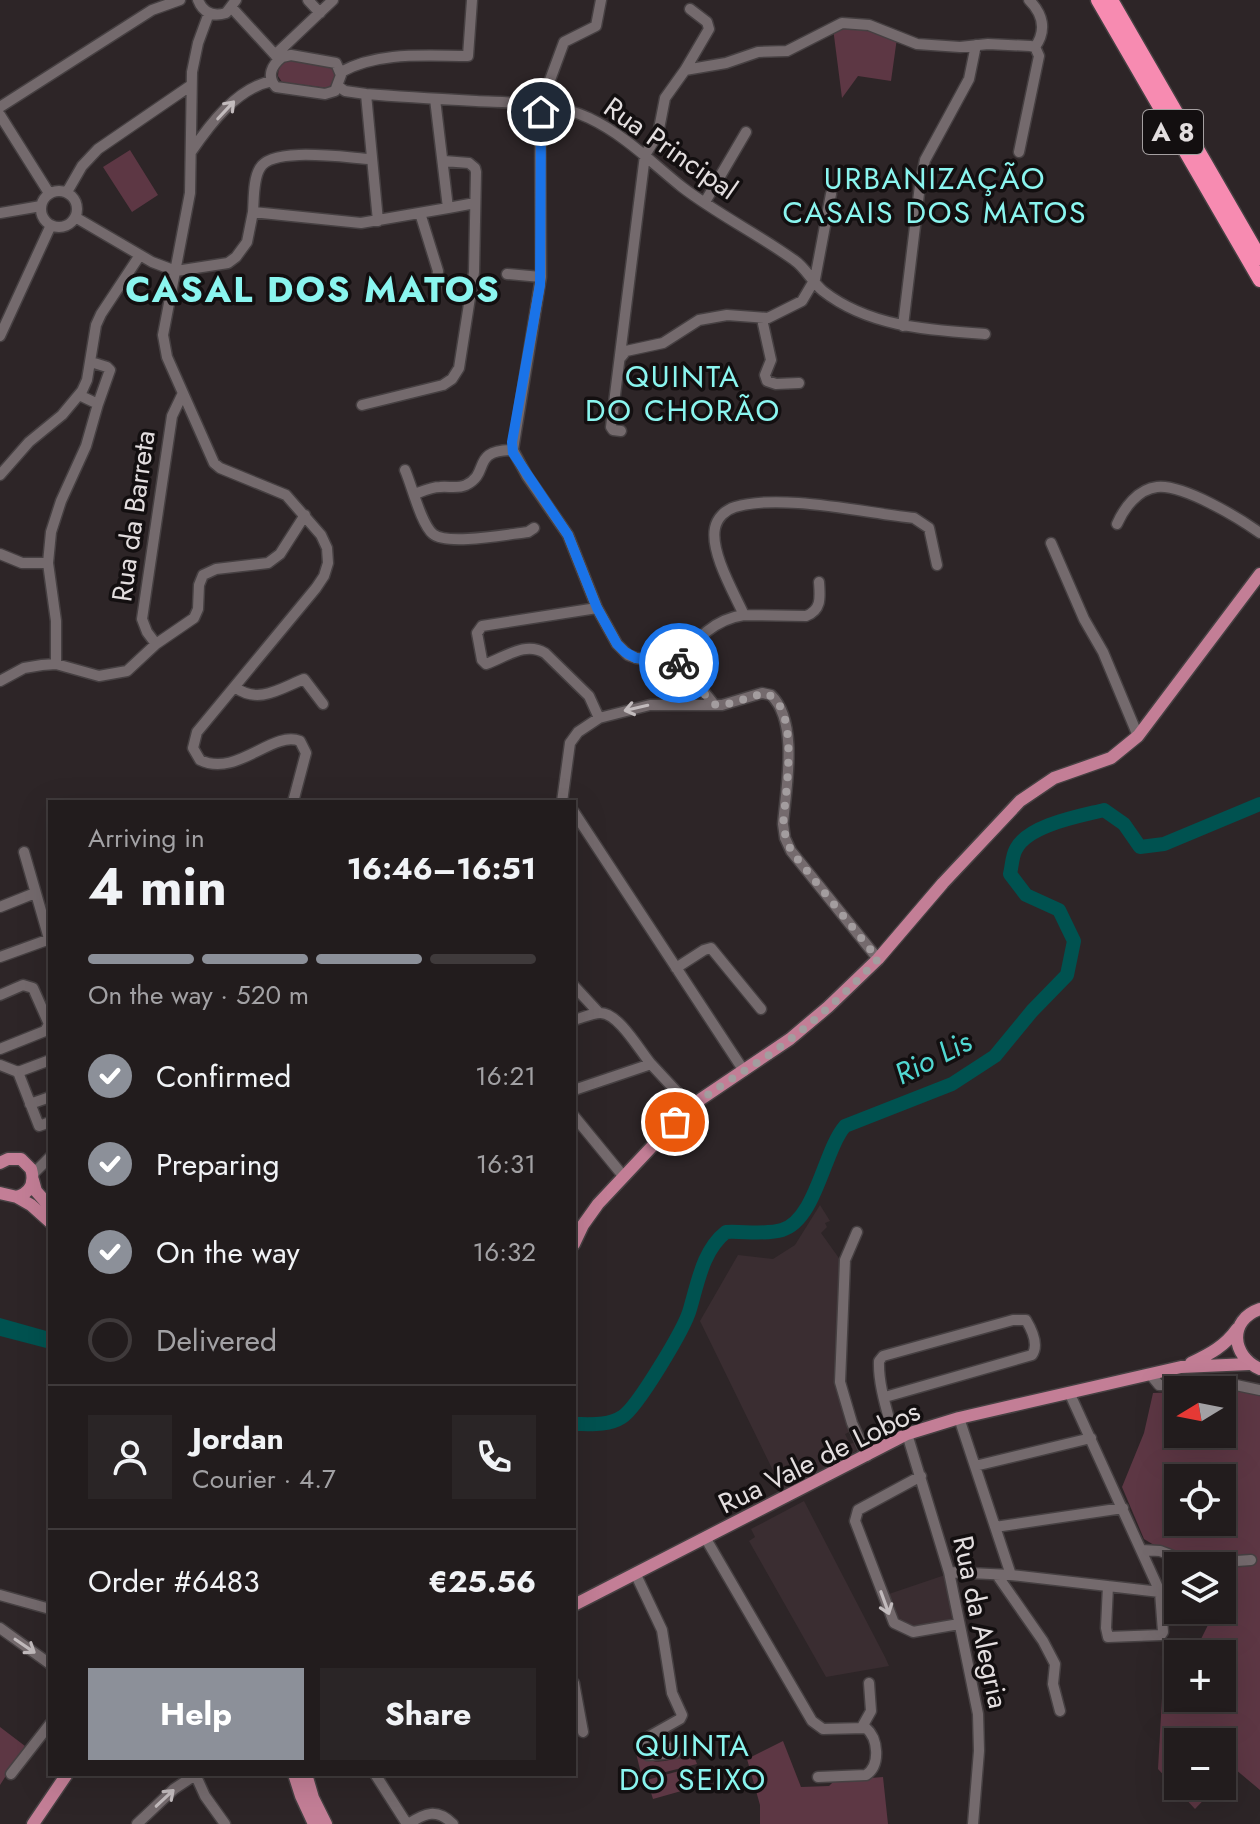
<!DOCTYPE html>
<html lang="en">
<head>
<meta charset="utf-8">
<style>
	:root { --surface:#221c1d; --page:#2a2526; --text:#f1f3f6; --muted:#a2a1a4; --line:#3f3a3b; --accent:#8c9099 }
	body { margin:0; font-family:Jost,sans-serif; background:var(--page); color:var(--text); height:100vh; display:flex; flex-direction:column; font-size:30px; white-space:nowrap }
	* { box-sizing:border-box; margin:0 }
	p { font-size:26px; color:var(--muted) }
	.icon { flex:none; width:44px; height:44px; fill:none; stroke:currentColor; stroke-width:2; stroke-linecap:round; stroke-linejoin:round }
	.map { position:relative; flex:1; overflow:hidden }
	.sheet { position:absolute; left:48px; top:800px; width:528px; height:976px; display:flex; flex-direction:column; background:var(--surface); border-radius:0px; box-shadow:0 8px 32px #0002,0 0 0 2px var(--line) }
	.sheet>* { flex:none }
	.needle { width:52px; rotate:260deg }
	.tools { position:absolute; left:1164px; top:1376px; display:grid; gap:16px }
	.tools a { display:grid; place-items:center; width:72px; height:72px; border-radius:0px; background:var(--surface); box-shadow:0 8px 32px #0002,0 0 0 2px var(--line); font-size:40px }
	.pin { position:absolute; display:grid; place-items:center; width:68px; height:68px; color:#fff; margin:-34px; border:4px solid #fff; border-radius:50%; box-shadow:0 2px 8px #0007 }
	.courier { position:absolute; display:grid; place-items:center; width:80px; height:80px; margin:-40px; border:6px solid #1a73e8; border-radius:50%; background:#fff; color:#222; box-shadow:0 2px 10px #0007 }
	.overview em { font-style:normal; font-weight:700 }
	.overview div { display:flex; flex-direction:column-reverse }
	.overview { display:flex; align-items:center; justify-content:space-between; height:136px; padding:0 40px }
	h1 { font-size:52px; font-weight:700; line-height:60px }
	.bar { display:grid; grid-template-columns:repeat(4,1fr); gap:12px 8px; align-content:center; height:96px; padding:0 40px }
	.bar i { height:10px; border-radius:6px; background:var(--line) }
	.bar .selected { background:var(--accent) }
	.bar p { grid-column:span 4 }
	.line { display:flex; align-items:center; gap:20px; padding:0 40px; border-top:2px solid var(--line) }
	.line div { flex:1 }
	.round { display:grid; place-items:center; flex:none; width:84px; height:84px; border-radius:0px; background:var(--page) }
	ol { padding:0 40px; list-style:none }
	li { display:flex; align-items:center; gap:24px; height:88px }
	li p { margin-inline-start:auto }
	li .icon { padding:8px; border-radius:50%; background:var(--accent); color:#fff; stroke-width:4 }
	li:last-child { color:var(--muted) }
	li i { width:44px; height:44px; border:4px solid var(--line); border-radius:50% }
	.primary-button { display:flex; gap:16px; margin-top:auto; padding:16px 40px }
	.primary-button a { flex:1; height:92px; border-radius:0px; background:var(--accent); color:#fff; font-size:32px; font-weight:700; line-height:92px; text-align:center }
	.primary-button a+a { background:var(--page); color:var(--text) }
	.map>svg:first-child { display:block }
	.built { fill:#3a2d31 }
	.green { fill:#5d3744; fill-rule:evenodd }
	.water { fill:#005250 }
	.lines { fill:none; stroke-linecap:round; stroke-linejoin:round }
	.river { stroke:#005250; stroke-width:14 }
	.minor-casing { stroke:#464042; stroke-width:13 }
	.major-casing { stroke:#464042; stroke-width:15 }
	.highway-casing { stroke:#464042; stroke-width:17 }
	.minor { stroke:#746a6d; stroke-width:10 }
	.major { stroke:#c37e96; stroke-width:12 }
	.highway { stroke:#f78bb1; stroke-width:14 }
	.oneway { stroke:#c2bbbd }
	.done { stroke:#a39d9f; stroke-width:8; stroke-dasharray:0 14.4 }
	.route { stroke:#1a73e8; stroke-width:10 }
	.labels { text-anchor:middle; stroke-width:7; stroke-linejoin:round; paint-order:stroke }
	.shield { fill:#130f10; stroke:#a5a0a1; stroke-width:2 }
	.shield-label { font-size:26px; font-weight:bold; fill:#e3dedf }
	.street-label { font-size:28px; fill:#e3dedf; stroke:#130f10 }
	.neighbourhood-label { font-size:30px; letter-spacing:2px; fill:#8af5ef; stroke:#130f10 }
	.water-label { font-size:30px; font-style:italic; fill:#51d8d2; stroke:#130f10 }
	.district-label { font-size:36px; font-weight:bold; letter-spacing:2px; fill:#8af5ef; stroke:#130f10 }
</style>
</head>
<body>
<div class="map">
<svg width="1260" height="1824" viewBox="0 0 1260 1824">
	<rect width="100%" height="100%" fill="#2d2527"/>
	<path class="built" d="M820 1205 830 1221 825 1223 827 1227 821 1233 841 1261 842 1296 836 1384 854 1430 845 1434 850 1444 858 1441 860 1449 783 1491 700 1321 738 1255 773 1259 795 1245Z
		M804 1501 885 1657 889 1666 826 1677 749 1541 755 1537 751 1529Z
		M945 1575 954 1614 950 1621 918 1628 908 1627 896 1620 886 1595Z"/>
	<path class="green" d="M855 24 897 38 891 81 858 76 842 98 833 28Z
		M286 59 332 65 337 72 334 83 327 88 282 82 278 76 279 65Z
		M130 150 158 195 132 212 103 167Z
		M1222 1391H1241L1260 1396V1790L1235 1769 1222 1781V1742H1178V1786H1217L1195 1809 1158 1769 1165 1645 1201 1639 1210 1621 1234 1593 1222 1586V1566H1189L1144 1539 1122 1487 1144 1433 1153 1393 1178 1392V1434H1222ZM1178 1478H1222V1522H1178ZM1178 1654H1222V1698H1178Z
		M0 1727 25 1746 0 1785Z
		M783 1741 801 1787 829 1786 834 1781 883 1777 888 1824H760V1805L747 1759Z
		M636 1753C659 1771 672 1754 695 1759L697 1764 642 1778Z
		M686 1769 692 1788 653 1799 647 1780Z"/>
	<path class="water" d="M0 1318 50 1332V1349L0 1336Z"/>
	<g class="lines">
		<path class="river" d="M574 1424C590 1424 608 1426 622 1417 637 1408 685 1328 690 1309 698 1282 703 1250 726 1232 743 1231 766 1235 782 1230 816 1220 824 1150 845 1126L952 1084 995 1056 1032 1011 1067 975 1074 941 1059 910 1026 895 1010 874C1012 866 1012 856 1016 849 1028 825 1080 816 1104 810L1124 824 1140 847 1164 844 1260 804"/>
		<g class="minor-casing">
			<path id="minor" d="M198 0C203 13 213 17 226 13L236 0
				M308 0 320 13
				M601 0 596 26 564 42 540 107 541 277 513 450 527 476 568 535 597 608 617 644 628 655 636 658 682 664 713 703
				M1029 0C1043 14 1047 30 1035 47
				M232 8 278 58
				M209 13 198 43 192 72 190 193 163 335 167 357 214 463 220 468 286 495 321 535 327 548 328 563 324 576 316 588 197 732 193 748 200 760C237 778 272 730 300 741L306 753 293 802
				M275 55 333 0
				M291 55 336 63 341 75 335 91 325 94 276 87C266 76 272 65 282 57Z
				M685 70 709 29 707 22 690 9
				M341 72C379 51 427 56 468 56L472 0
				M338 86 345 91 366 94C403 97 439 99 476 101 512 103 556 102 589 118 625 135 652 163 682 187 717 214 758 234 794 260 806 268 812 282 823 291 869 327 929 330 985 334
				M366 94 378 221
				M0 107 152 10 180 0
				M0 115 49 193
				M191 152C210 124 237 88 272 81
				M41 209a18 18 0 1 1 36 0a18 18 0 1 1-36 0Z
				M67 192 82 166 98 149 190 86
				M705 202 746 132
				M448 208 475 203
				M253 212C254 199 253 179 260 168 272 146 348 158 371 159
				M0 213 41 206
				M420 213 438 271 434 297
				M75 217 152 262 176 271 228 263 236 257 247 242 253 212 361 223 448 208 435 99
				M507 274 541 277
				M762 319 771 360 765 375 767 381 776 384 799 383
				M903 326 920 185 925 160 969 79 976 45
				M0 336 51 225
				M621 357 626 351 663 343 699 320 727 315 768 318 802 301 815 279 831 194
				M91 362 107 367 110 370 98 404
				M362 405 443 385 452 379 459 368 474 272 476 172 475 168 469 163 444 161
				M621 431 613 430 611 427 645 155 658 134 665 98 685 70 726 63 758 52 787 51 842 23 869 25 917 44 960 47 988 44 1030 46 1035 47 1039 56 1019 152
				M405 470C412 486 421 524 433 534 447 546 509 534 528 532L534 528
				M0 475 29 442 62 415 82 391 87 380 96 325 101 314 140 255
				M415 494C423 491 431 487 440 487 449 486 457 489 466 485 491 473 470 450 513 450
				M1117 524C1124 508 1138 489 1157 487 1183 484 1239 518 1260 533
				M1051 543 1084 619 1103 652 1138 736
				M0 554 22 563H48
				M597 608 482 626 477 633 482 660 486 664C506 657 525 641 545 653L589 696 599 718
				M744 615 806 616C822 610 820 597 819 582
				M156 644 147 632 142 619 172 416 183 393
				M56 664V621L48 563 51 532 61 501 86 446 98 404 79 395
				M682 664C693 639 716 619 744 615 734 593 710 552 715 528 717 518 725 510 735 507 781 493 865 513 914 518L929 528 937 565
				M0 681 24 668 42 665 56 664 99 676 127 671 156 644 194 618 198 609 199 585 203 575 216 569 268 563 280 554 305 515
				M235 687C258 705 281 688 304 679L323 704
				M562 802 570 743 578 732 599 718 650 705H722L762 693 771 695C799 722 786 788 783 824L785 838 791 851 878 959
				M574 812 744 1071
				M24 852 50 942
				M0 907 35 893
				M0 957 50 939
				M676 968 704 950 711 948 761 1009
				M574 986 599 1013
				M0 995 23 985 33 988 49 1024 45 1031 0 1049
				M574 1020C582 1018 592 1013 600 1013 618 1012 640 1051 651 1064
				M0 1065 18 1072 39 1126 50 1122
				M18 1072 50 1060
				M574 1090 651 1064 691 1107
				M30 1104 50 1097
				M574 1116 624 1177
				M33 1174 50 1157
				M857 1232 845 1260 840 1382 852 1423 867 1456
				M1150 1374 1159 1385H1236L1260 1390
				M1069 1392 1160 1592 1163 1632 1161 1635 1108 1637 1106 1628 1108 1586
				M885 1397 1032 1355C1039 1345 1032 1330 1026 1320H1013L883 1356 879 1361C878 1387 889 1416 895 1441
				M959 1418 1011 1575
				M907 1434 949 1572 978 1714 979 1751 973 1824
				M975 1466 1091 1438
				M921 1476 858 1510 855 1521 894 1623 913 1632 959 1624
				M995 1527 1123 1508
				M706 1539 812 1721 823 1729 866 1728C878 1738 881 1765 866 1775L818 1777
				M1141 1550 1160 1551 1194 1564 1251 1560
				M949 1572 1011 1575 1160 1592
				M636 1575 662 1630 672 1693 682 1715 680 1719 641 1741 640 1749 648 1755 675 1753 680 1747 677 1745 657 1754
				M997 1575 1043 1641 1055 1664 1053 1684 1060 1711
				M0 1595 50 1609
				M0 1628 50 1664
				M574 1683 583 1732
				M862 1727 871 1711 869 1683
				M11 1774 50 1724
				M195 1774 205 1796 225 1824
				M375 1774 407 1824
				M137 1824 174 1789 195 1775
				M408 1824C425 1813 437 1808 453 1824"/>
		</g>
		<g class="major-casing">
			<path id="major" d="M0 1163 8 1159H21L31 1169C35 1182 30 1193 17 1197
				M33 1180 36 1191 50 1207
				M0 1193 17 1197 31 1205 50 1222
				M574 1244 583 1225 598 1204 675 1122 701 1099 790 1039 828 1007 878 959 943 883 1020 801 1054 778 1111 758 1138 736 1260 574
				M1260 1309C1228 1320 1231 1356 1260 1369
				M1191 1363C1210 1354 1225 1346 1237 1329
				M574 1605 907 1434 959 1418 1181 1367 1249 1364
				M294 1774 301 1796 314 1824
				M306 1774 313 1798 326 1824
				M33 1824 67 1774"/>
		</g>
		<g class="highway-casing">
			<path id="highway" d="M1098 0 1260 280
				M1111 0 1260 258"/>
		</g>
		<use href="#minor" class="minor"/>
		<use href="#major" class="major"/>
		<use href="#highway" class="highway"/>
	</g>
	<defs><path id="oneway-shaft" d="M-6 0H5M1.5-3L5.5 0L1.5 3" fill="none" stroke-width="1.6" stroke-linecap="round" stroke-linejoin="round" transform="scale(2)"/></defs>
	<g class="oneway">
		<use href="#oneway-shaft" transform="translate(226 110) rotate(-47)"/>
		<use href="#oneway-shaft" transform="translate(636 708) rotate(167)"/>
		<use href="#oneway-shaft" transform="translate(885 1603) rotate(70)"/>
		<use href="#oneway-shaft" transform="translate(25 1646) rotate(34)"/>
		<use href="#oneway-shaft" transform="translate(165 1798) rotate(-43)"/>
	</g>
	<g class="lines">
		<path class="done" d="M675 1122C704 1093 742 1074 776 1050 813 1023 847 992 878 959L791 851 783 828C784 798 803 704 764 693L728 704 716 705C700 695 696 673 679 663"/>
		<path class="route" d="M541 112 540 285 512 442 513 453 568 535 597 608 617 644 625 652 636 658 679 663"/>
	</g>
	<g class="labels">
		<rect class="shield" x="1143" y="110" width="60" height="44" rx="6"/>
		<g class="shield-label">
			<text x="1173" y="141">A 8</text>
		</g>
		<g class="street-label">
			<text transform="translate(671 148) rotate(35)" y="10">Rua Principal</text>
			<text transform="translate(133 516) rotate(-82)" y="10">Rua da Barreta</text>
			<text transform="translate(819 1457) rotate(-26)" y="10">Rua Vale de Lobos</text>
			<text transform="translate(981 1622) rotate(78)" y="10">Rua da Alegria</text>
		</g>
		<g class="neighbourhood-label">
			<text x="935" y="189">URBANIZAÇÃO<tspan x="935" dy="34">CASAIS DOS MATOS</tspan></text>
			<text x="683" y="387">QUINTA<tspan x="683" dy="34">DO CHORÃO</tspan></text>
			<text x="693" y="1756">QUINTA<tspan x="693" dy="34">DO SEIXO</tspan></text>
		</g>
		<g class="water-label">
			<text transform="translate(933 1058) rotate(-27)" y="10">Rio Lis</text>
		</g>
		<g class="district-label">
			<text x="313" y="302">CASAL DOS MATOS</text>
		</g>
	</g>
</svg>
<div class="tools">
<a><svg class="needle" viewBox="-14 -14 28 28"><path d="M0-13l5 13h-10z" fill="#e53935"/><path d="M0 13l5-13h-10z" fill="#a2a1a4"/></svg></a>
<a><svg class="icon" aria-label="locate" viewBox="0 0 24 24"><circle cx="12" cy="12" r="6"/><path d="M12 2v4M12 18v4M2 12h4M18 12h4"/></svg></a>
<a><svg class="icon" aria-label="layers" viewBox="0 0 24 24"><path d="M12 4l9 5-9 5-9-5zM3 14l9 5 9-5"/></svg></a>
<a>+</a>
<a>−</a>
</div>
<div class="pin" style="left:675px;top:1122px;background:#ea580c"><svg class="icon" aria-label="bag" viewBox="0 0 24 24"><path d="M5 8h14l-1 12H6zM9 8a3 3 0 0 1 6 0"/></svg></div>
<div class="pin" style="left:541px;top:112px;background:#1f2937"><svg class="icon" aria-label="home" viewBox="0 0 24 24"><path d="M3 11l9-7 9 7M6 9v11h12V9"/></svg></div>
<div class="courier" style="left:679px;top:663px"><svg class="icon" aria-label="bike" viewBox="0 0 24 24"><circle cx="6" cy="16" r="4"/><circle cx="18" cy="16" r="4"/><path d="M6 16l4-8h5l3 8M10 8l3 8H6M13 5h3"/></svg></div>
<section class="sheet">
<div class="overview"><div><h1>4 min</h1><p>Arriving in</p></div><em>16:46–16:51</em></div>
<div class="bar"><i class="selected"></i><i class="selected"></i><i class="selected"></i><i></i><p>On the way · 520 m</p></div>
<ol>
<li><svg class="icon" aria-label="check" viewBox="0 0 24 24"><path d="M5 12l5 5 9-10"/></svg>Confirmed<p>16:21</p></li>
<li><svg class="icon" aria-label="check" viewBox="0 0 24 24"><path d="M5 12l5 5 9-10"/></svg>Preparing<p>16:31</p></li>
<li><svg class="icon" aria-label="check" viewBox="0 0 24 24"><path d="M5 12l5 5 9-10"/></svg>On the way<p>16:32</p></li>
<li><i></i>Delivered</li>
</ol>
<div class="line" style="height:144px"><a class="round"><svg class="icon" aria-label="person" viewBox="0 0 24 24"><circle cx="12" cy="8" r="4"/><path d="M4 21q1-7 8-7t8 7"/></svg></a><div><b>Jordan</b><p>Courier · 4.7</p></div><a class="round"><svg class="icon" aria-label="phone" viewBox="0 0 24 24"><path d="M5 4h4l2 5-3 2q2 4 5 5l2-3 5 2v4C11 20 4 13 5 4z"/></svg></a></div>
<div class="line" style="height:104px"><div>Order #6483</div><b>€25.56</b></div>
<div class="primary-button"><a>Help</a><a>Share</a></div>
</section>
</div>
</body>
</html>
